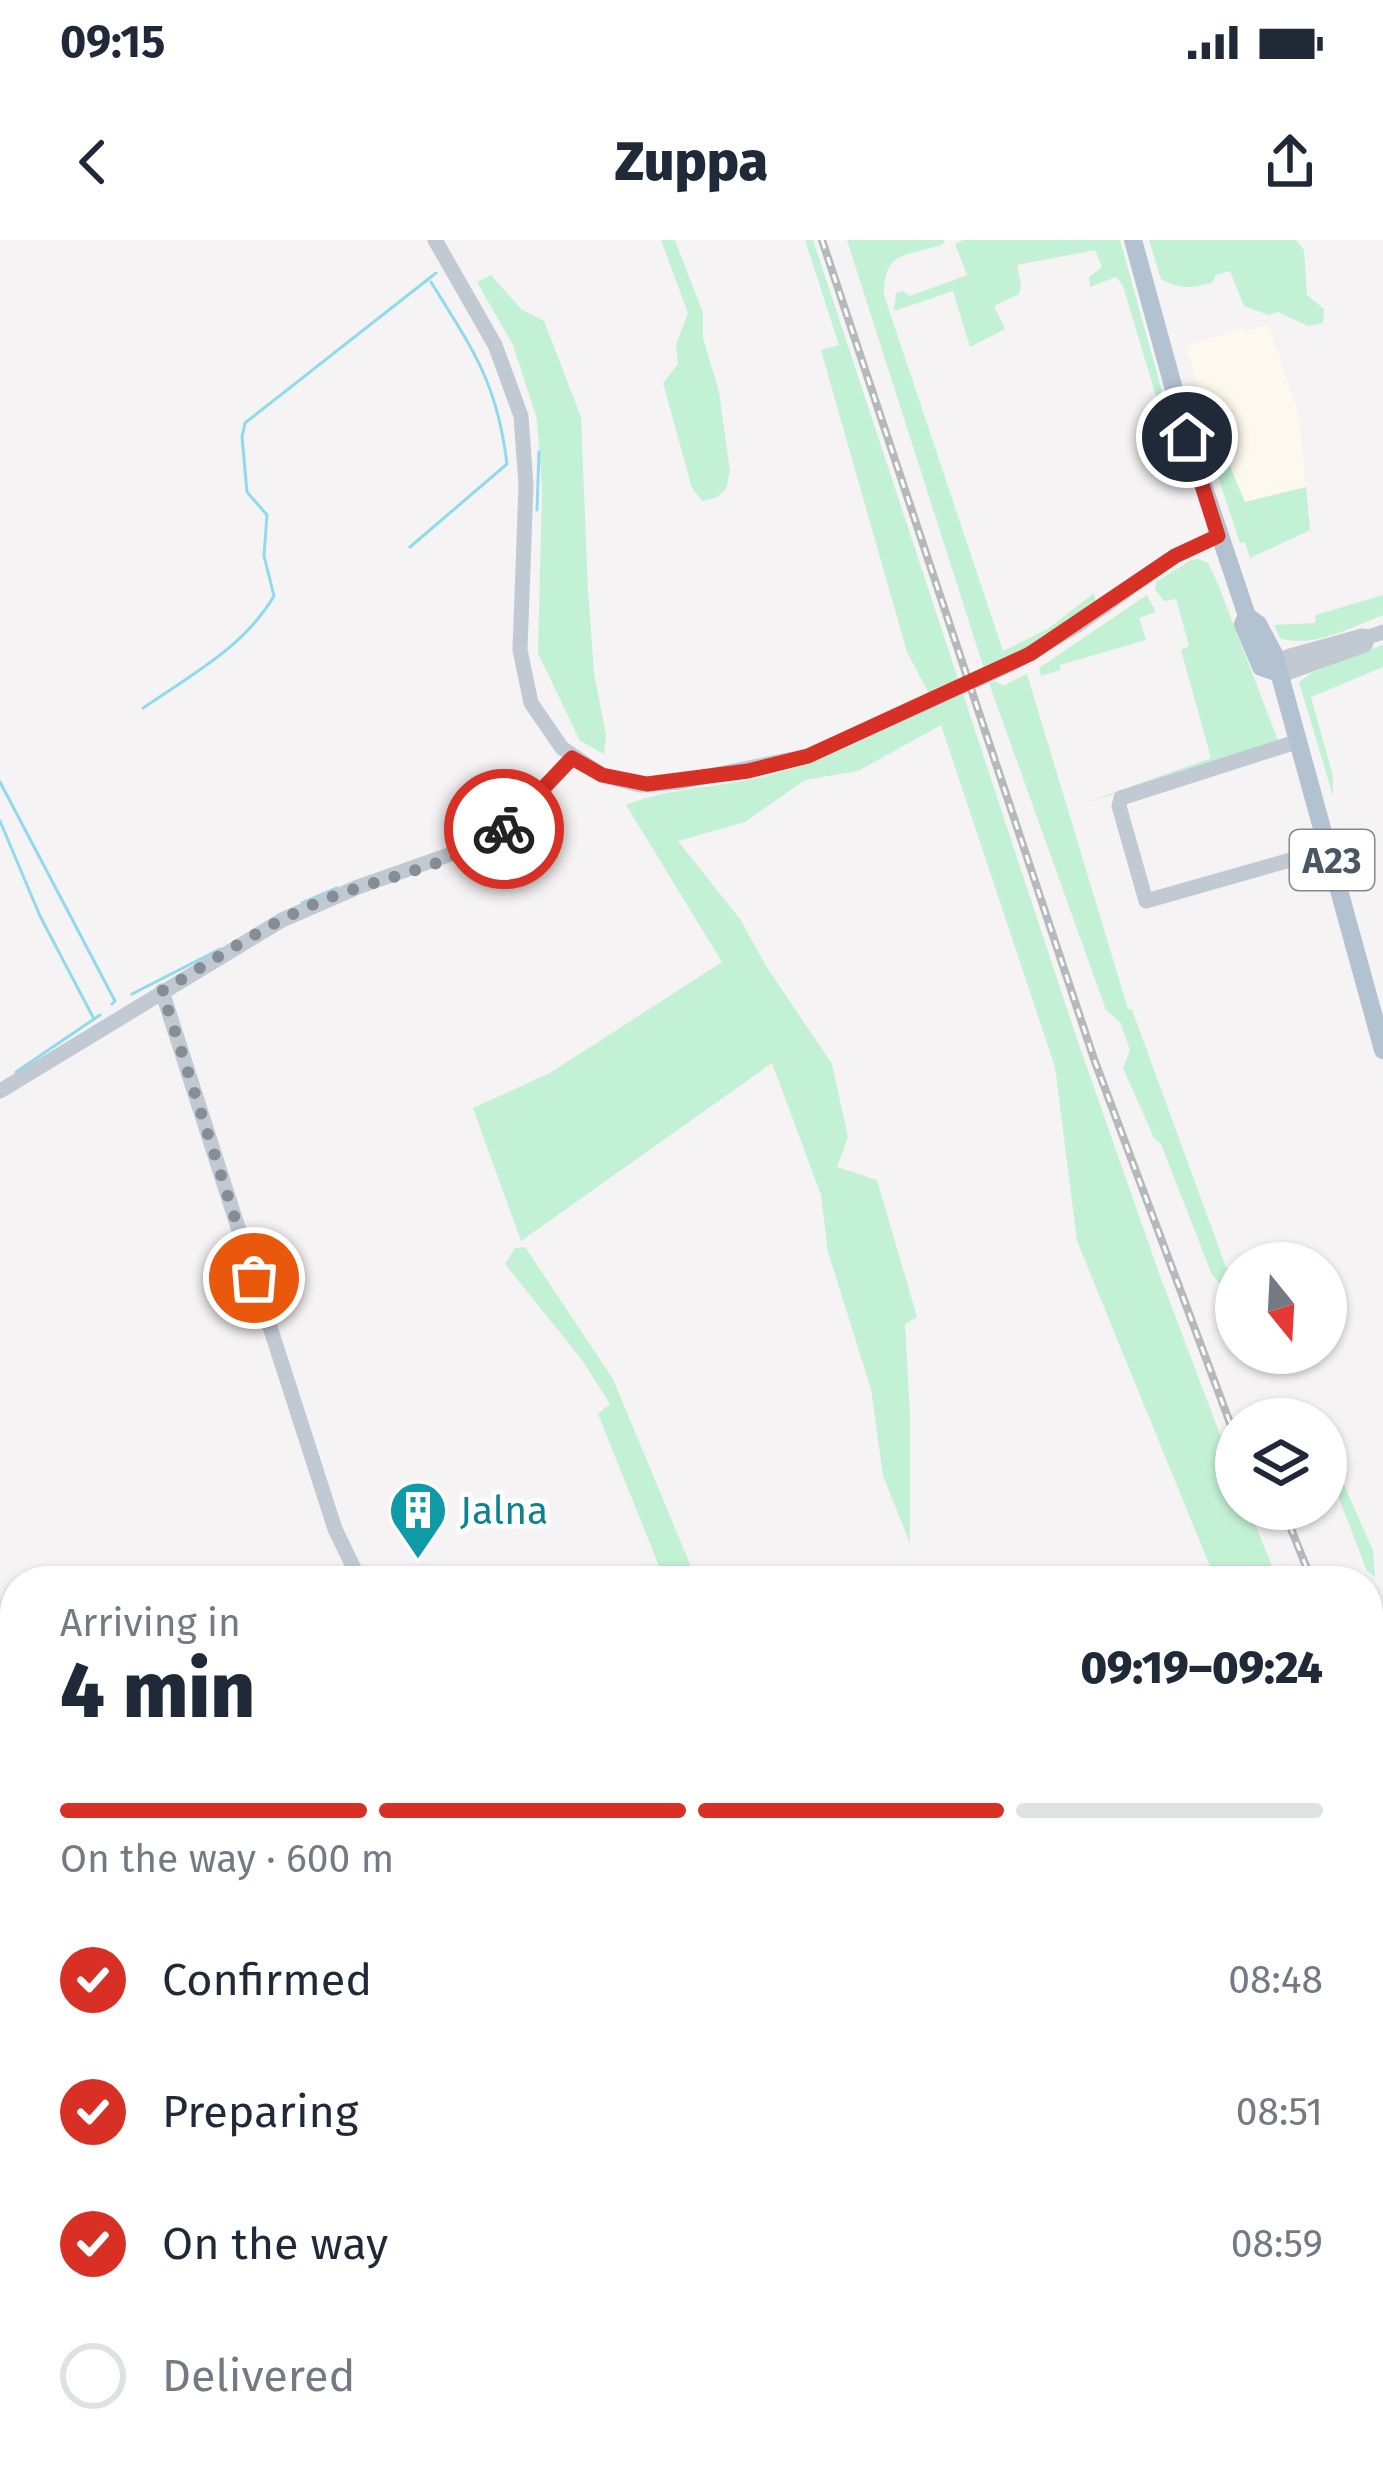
<!DOCTYPE html>
<html lang="en">
<head>
<meta charset="utf-8">
<style>
	:root { --surface:#fff; --page:#f2f2f3; --text:#1f2937; --muted:#747a83; --line:#e0e1e3; --accent:#d93025 }
	body { margin:0; font-family:"Fira Sans",sans-serif; background:var(--page); color:var(--text); height:100vh; display:flex; flex-direction:column; font-size:45px; white-space:nowrap }
	* { box-sizing:border-box; margin:0 }
	p { font-size:39px; color:var(--muted) }
	.icon { flex:none; width:66px; height:66px; fill:none; stroke:currentColor; stroke-width:2; stroke-linecap:round; stroke-linejoin:round }
	.map { position:relative; flex:1; overflow:hidden }
	.panel { position:absolute; left:0px; top:1326px; width:1383px; height:900px; display:flex; flex-direction:column; background:var(--surface); border-radius:48px 48px 0 0; box-shadow:0 3px 9px #0004 }
	.panel>* { flex:none }
	.needle { width:78px; rotate:162deg }
	.tools { position:absolute; left:1215px; top:1002px; display:grid; gap:24px }
	.tools a { display:grid; place-items:center; width:132px; height:132px; border-radius:50%; background:var(--surface); box-shadow:0 3px 9px #0004; font-size:60px }
	.pin { position:absolute; display:grid; place-items:center; width:102px; height:102px; color:#fff; margin:-51px; border:6px solid #fff; border-radius:50%; box-shadow:0 3px 12px #0007 }
	.courier { position:absolute; display:grid; place-items:center; width:120px; height:120px; margin:-60px; border:9px solid #d93025; border-radius:50%; background:#fff; color:#222; box-shadow:0 3px 15px #0007 }
	.summary em { font-style:normal; font-weight:800 }
	.summary div { display:flex; flex-direction:column-reverse }
	.summary { display:flex; align-items:center; justify-content:space-between; height:204px; padding:0 60px }
	h1 { font-size:78px; font-weight:800; line-height:90px }
	.bar { display:grid; grid-template-columns:repeat(4,1fr); gap:18px 12px; align-content:center; height:144px; padding:0 60px }
	.bar i { height:15px; border-radius:9px; background:var(--line) }
	.bar .on { background:var(--accent) }
	.bar p { grid-column:span 4 }
	ol { padding:0 60px; list-style:none }
	li { display:flex; align-items:center; gap:36px; height:132px }
	li p { margin-inline-start:auto }
	li .icon { padding:12px; border-radius:50%; background:var(--accent); color:#fff; stroke-width:4 }
	li:last-child { color:var(--muted) }
	li i { width:66px; height:66px; border:6px solid var(--line); border-radius:50% }
	.status { display:flex; justify-content:space-between; align-items:center; height:84px; padding:0 60px; background:var(--surface); direction:ltr }
	.status svg { height:33px; fill:currentColor }
	header { display:flex; justify-content:space-between; align-items:center; height:156px; padding:0 60px; background:var(--surface); font-size:54px; font-weight:800 }
	.map>svg:first-child { display:block }
	.commercial { fill:#fdf9ef }
	.green { fill:#c3f1d5 }
	.lines { fill:none; stroke-linecap:round; stroke-linejoin:round }
	.stream { stroke:#90daee; stroke-width:3 }
	.minor { stroke:#c1cad2; stroke-width:15 }
	.major { stroke:#b3c2d1; stroke-width:18 }
	.rail-casing { stroke:#b5b8bd; stroke-width:8 }
	.rail { stroke:#fff; stroke-width:3; stroke-dasharray:9; stroke-linecap:butt }
	.done { stroke:#868d94; stroke-width:12; stroke-dasharray:0 21.6 }
	.route { stroke:#d93025; stroke-width:15 }
	.labels { text-anchor:middle; stroke-width:10; stroke-linejoin:round; paint-order:stroke }
	.shield { fill:#fff; stroke:#808990; stroke-width:3 }
	.shield-label { font-size:36px; font-weight:bold; fill:#4a5661 }
	.culture-label { font-size:39px; fill:#0d838f; stroke:#fff; text-anchor:start }
</style>
</head>
<body>
<div class="status"><b>09:15</b><svg viewBox="0 0 49 12"><path d="M0 12V9h3v3zM5 12V6h3v6zM10 12V3h3v9zM15 12V0h3v12zM26 1h20v11H26zM47 4h2v5h-2z"/></svg></div>
<header><svg class="icon" aria-label="back" viewBox="0 0 24 24"><path d="M15 5l-7 7 7 7"/></svg>Zuppa<svg class="icon" aria-label="share" viewBox="0 0 24 24"><path d="M12 15V3M7 8l5-5 5 5M5 13v7h14v-7"/></svg></header>
<div class="map">
<svg width="1383" height="2226" viewBox="0 0 1383 2226">
	<rect width="100%" height="100%" fill="#f5f3f3"/>
	<path class="commercial" d="M1268 84 1298 171 1306 247 1244 263 1231 227 1220 221 1186 106 1242 88 1244 92Z
		M1067 2211H1366L1377 2226H1073Z"/>
	<path class="green" d="M661 0H675L703 73V98L719 152 730 231 726 249 717 257 702 261 692 248 663 143 678 124 676 105 688 73Z
		M805 0H813L1077 799 1159 1033 1236 1237V1269H1249L1278 1341H1216L1077 1001 1055 827 941 485 858 531 805 540 745 582 678 601 740 679 766 726 832 824 848 897 837 927 877 940 917 1077 905 1084 910 1176V1303L883 1236 871 1149 828 1012 821 955 772 823 521 1001 473 868 550 833 722 722 626 565C671 547 717 548 763 537 824 522 879 493 935 465L907 412 821 110 839 105Z
		M847 0H945L943 4C905 18 884 9 884 55L1003 411 1049 388 1094 353 1096 364 1083 376 985 432Z
		M963 0H1120L1179 213H1173L1123 46 1116 37 1090 47 1089 37 1102 27 1095 10 1017 25 1021 45 1019 54 994 66 1005 89 970 107 953 51 894 71 896 53 903 51 910 56 967 35 955 4Z
		M1149 0H1296L1304 10 1307 55 1324 69 1323 83 1308 86 1278 72 1269 75 1244 66 1230 31 1216 35 1212 43C1192 48 1180 50 1161 39Z
		M491 35 521 69 544 81 581 177 588 350 594 433 606 495 604 514 580 501 538 413 542 249 537 179 513 105 477 42Z
		M1212 196 1220 221 1230 227 1245 262 1306 247 1310 290 1250 318 1245 302 1240 303 1206 200Z
		M1199 319 1208 323 1218 344 1279 503 1085 563 1211 518 1181 410 1189 406 1176 359 1164 361 1155 349 1156 342 1191 320Z
		M1147 355 1156 372 1139 378 1146 400 1060 425V430L1041 436 1039 428Z
		M1383 355V375C1353 387 1311 409 1280 398L1274 385 1315 383 1316 375Z
		M1383 405V427L1311 457 1333 536V556L1299 442 1311 433Z
		M1027 434 1128 769 1132 770 1226 1027 1236 1038V1061L1212 1035 1161 904 1154 898 1123 828 1130 810 1120 782 1106 770 989 443 996 441 1003 446Z
		M525 1007 613 1139 697 1341H665L598 1174 610 1164 582 1120 505 1024 515 1008Z
		M1326 1203 1373 1311 1375 1337 1367 1331 1338 1256 1326 1252Z
		M1368 1935 1372 1943 1383 1939V2139L1378 2142 1382 2148 1373 2154 1368 2147Z"/>
	<g class="lines">
		<path class="stream" d="M537 270 539 212
			M410 307 507 224C497 142 473 110 431 42
			M143 468C191 435 244 407 274 356L264 316 267 275 247 252 242 197 245 183 436 33
			M0 542 115 761 112 764
			M0 581 40 676 94 779
			M302 663 337 648
			M132 754 220 709
			M16 832 100 775
			M1368 2203 1383 2224"/>
		<path class="minor" d="M435 0 495 105 521 176 526 245 520 410 531 463 562 508 602 535 640 545 679 542 808 516 1007 426 1078 385 1175 316 1218 296
			M1276 432 1287 433 1365 405 1368 397 1383 392
			M1276 432 1280 420 1290 416 1362 396 1368 397
			M1296 502 1121 558 1119 566 1146 661 1329 609
			M162 751 335 1289 360 1341
			M0 851 282 680 358 647 485 602 525 570 572 518
			M782 2211 786 2226"/>
		<path class="major" d="M1133 0 1187 197 1247 376 1243 384 1261 427 1276 432
			M1247 376 1258 384 1274 414 1383 810"/>
		<g class="rail-casing">
			<path id="rail" d="M822 0 1094 819 1236 1199
				M1283 1269 1312 1341
				M1368 1474 1383 1510
				M1368 1505 1383 1540"/>
		</g>
		<use href="#rail" class="rail"/>
	</g>
	<g class="lines">
		<path class="done" d="M254 1038 162 751C215 720 267 683 324 660 383 636 453 627 504 589"/>
		<path class="route" d="M504 589 572 518 602 535 647 544 748 531 808 516 1030 414 1175 316 1218 296 1187 197"/>
	</g>
	<defs>
		<g id="building-pin" transform="scale(3)"><path d="M0 17L-7.5 6A9.5 9.5 0 1 1 7.5 6Z" fill="#0f9aa8" stroke="#fff"/><path d="M-4-6H4V6H1V3H-1V6H-4ZM-2.5-4.3h1.7v1.8h-1.7ZM.8-4.3h1.7v1.8H.8ZM-2.5-1h1.7V.8h-1.7ZM.8-1h1.7V.8H.8Z" fill="#fff"/></g>
	</defs>
	<g fill-rule="evenodd">
		<use href="#building-pin" x="418" y="1270"/>
	</g>
	<g class="labels">
		<rect class="shield" x="1290" y="590" width="84" height="60" rx="9"/>
		<g class="shield-label">
			<text x="1332" y="633">A23</text>
		</g>
		<g class="culture-label">
			<text x="460" y="1284">Jalna</text>
		</g>
	</g>
</svg>
<div class="tools">
<a><svg class="needle" viewBox="-14 -14 28 28"><path d="M0-13l5 13h-10z" fill="#e53935"/><path d="M0 13l5-13h-10z" fill="#747a83"/></svg></a>
<a><svg class="icon" aria-label="layers" viewBox="0 0 24 24"><path d="M12 4l9 5-9 5-9-5zM3 14l9 5 9-5"/></svg></a>
</div>
<div class="pin" style="left:254px;top:1038px;background:#ea580c"><svg class="icon" aria-label="bag" viewBox="0 0 24 24"><path d="M5 8h14l-1 12H6zM9 8a3 3 0 0 1 6 0"/></svg></div>
<div class="pin" style="left:1187px;top:197px;background:#1f2937"><svg class="icon" aria-label="home" viewBox="0 0 24 24"><path d="M3 11l9-7 9 7M6 9v11h12V9"/></svg></div>
<div class="courier" style="left:504px;top:589px"><svg class="icon" aria-label="bike" viewBox="0 0 24 24"><circle cx="6" cy="16" r="4"/><circle cx="18" cy="16" r="4"/><path d="M6 16l4-8h5l3 8M10 8l3 8H6M13 5h3"/></svg></div>
<section class="panel">
<div class="summary"><div><h1>4 min</h1><p>Arriving in</p></div><em>09:19–09:24</em></div>
<div class="bar"><i class="on"></i><i class="on"></i><i class="on"></i><i></i><p>On the way · 600 m</p></div>
<ol>
<li><svg class="icon" aria-label="check" viewBox="0 0 24 24"><path d="M5 12l5 5 9-10"/></svg>Confirmed<p>08:48</p></li>
<li><svg class="icon" aria-label="check" viewBox="0 0 24 24"><path d="M5 12l5 5 9-10"/></svg>Preparing<p>08:51</p></li>
<li><svg class="icon" aria-label="check" viewBox="0 0 24 24"><path d="M5 12l5 5 9-10"/></svg>On the way<p>08:59</p></li>
<li><i></i>Delivered</li>
</ol>
</section>
</div>
</body>
</html>
